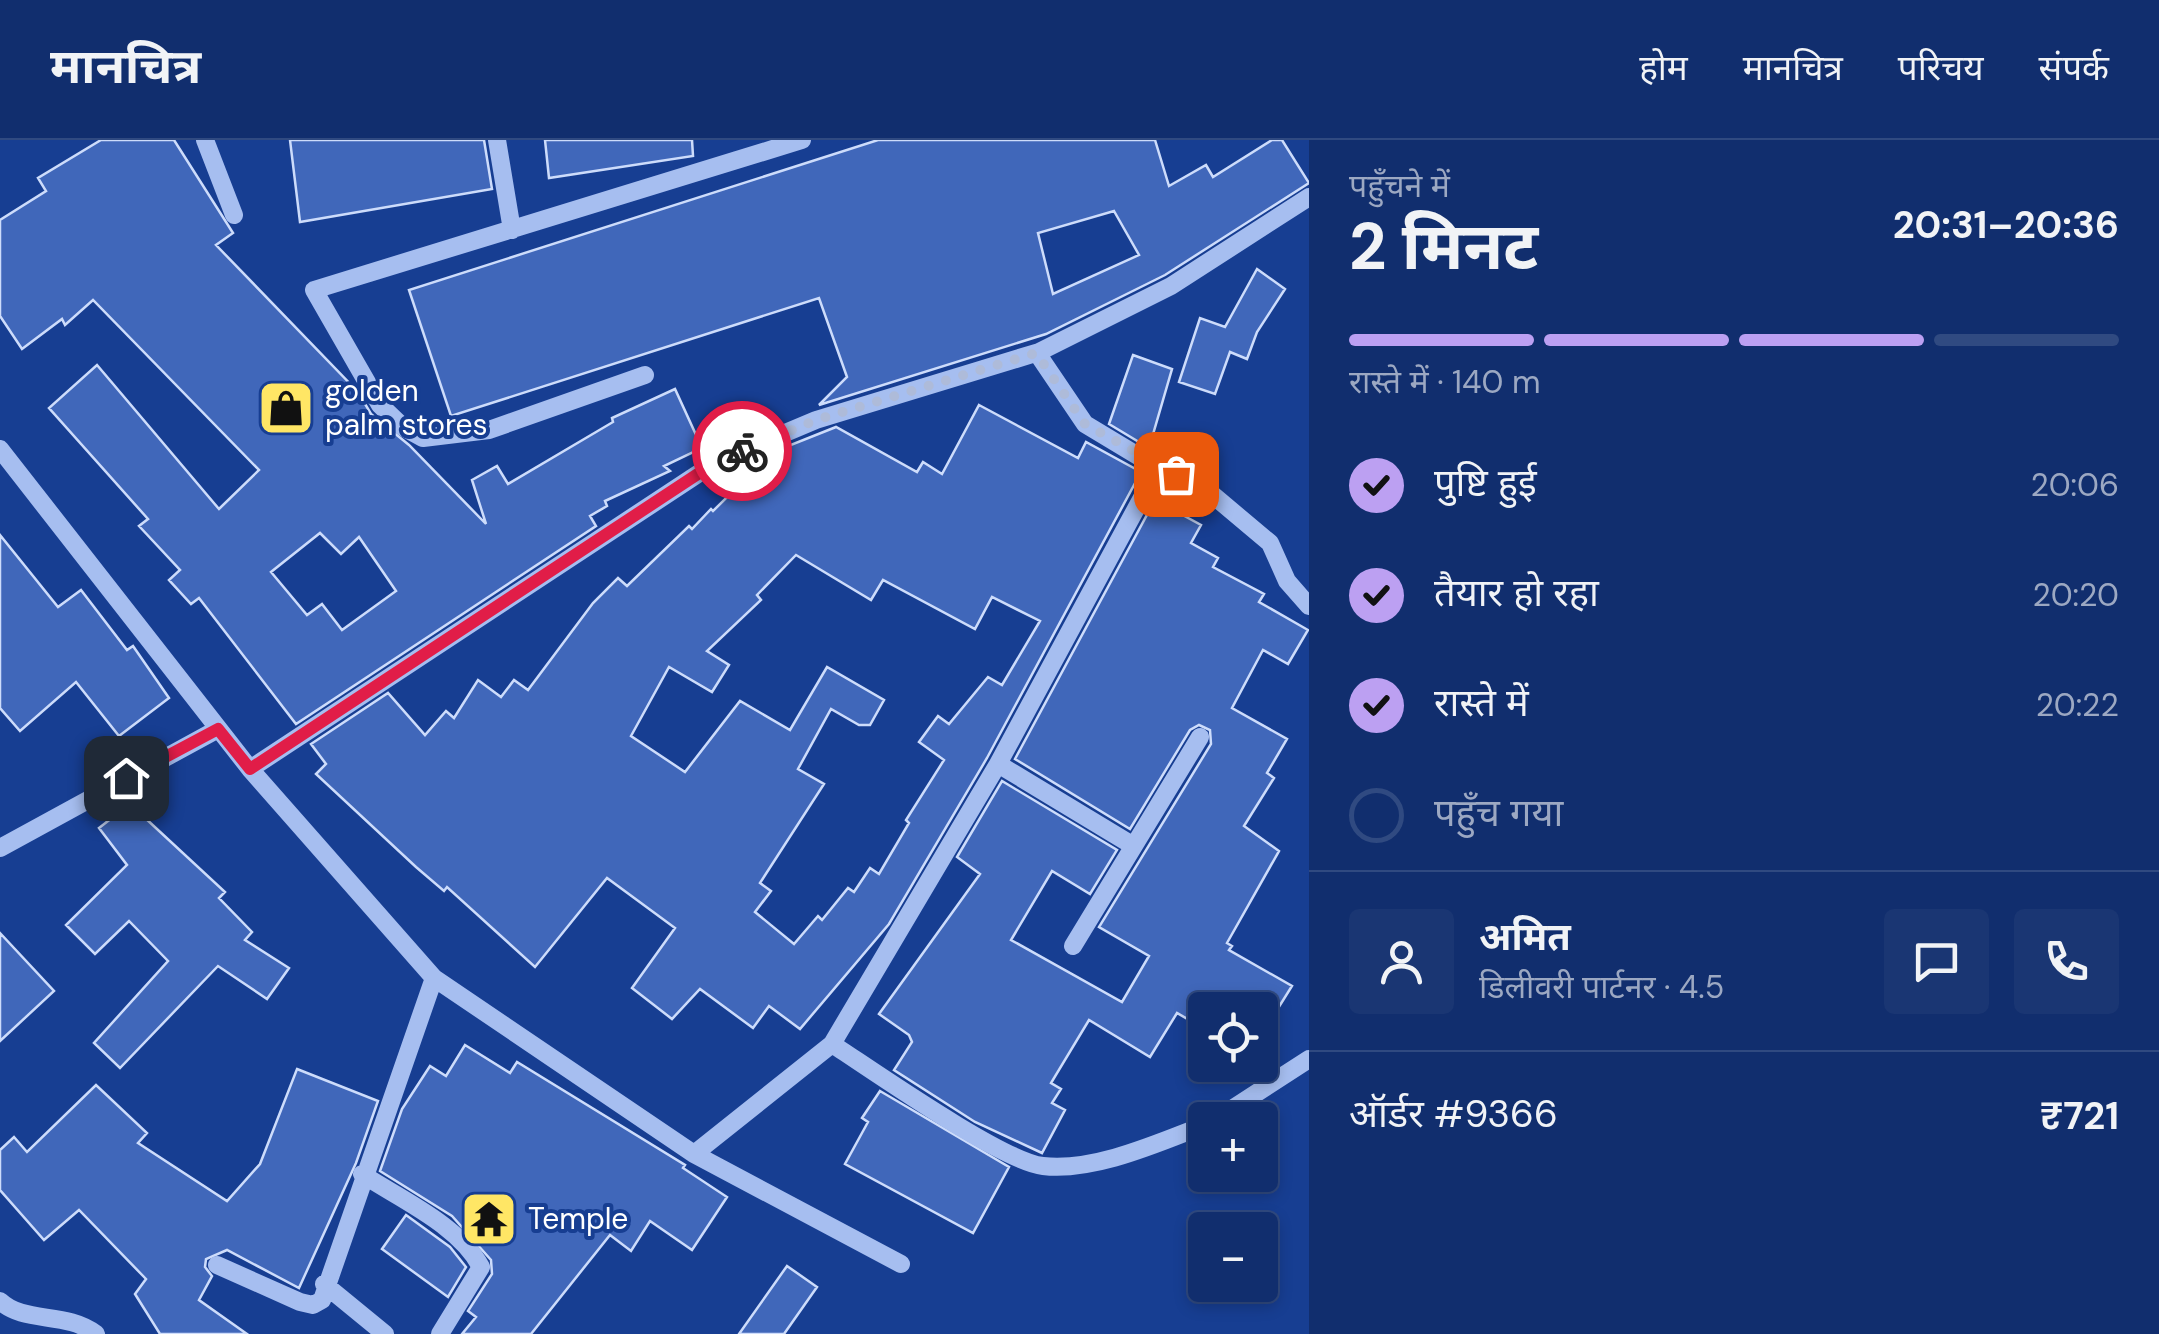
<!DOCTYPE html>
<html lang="hi">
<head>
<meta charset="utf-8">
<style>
	:root { --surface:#112e6e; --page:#1a3673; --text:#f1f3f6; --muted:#9ca8c2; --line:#304a81; --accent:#bca0f2 }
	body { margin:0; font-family:"DM Sans","Noto Sans Devanagari",sans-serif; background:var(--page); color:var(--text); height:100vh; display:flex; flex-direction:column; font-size:38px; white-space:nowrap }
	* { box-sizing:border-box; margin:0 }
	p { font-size:32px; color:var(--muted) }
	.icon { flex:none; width:55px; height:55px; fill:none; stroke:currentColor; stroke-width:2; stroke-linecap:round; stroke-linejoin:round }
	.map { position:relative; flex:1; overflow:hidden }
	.drawer { display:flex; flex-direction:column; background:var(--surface); width:850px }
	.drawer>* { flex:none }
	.tools { position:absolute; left:1188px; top:852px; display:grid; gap:20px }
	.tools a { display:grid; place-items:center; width:90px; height:90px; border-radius:10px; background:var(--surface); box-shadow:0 5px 15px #0003,0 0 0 2px var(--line); font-size:50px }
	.pin { position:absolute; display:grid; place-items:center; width:85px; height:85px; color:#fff; margin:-42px; border-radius:20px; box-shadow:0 5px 15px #0006 }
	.courier { position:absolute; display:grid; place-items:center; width:100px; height:100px; margin:-50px; border:8px solid #e11d48; border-radius:50%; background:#fff; color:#222; box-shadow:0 2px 12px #0007 }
	.summary em { font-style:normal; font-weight:700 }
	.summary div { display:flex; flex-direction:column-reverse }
	.summary { display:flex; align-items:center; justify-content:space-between; height:170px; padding:0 40px }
	h1 { font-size:65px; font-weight:700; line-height:75px }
	.bar { display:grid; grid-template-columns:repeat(4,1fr); gap:15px 10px; align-content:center; height:120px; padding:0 40px }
	.bar i { height:12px; border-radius:8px; background:var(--line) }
	.bar .current { background:var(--accent) }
	.bar p { grid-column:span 4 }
	.line { display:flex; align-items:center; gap:25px; padding:0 40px; border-top:2px solid var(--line) }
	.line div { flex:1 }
	.round { display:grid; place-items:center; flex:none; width:105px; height:105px; border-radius:10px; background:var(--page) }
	ol { padding:0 40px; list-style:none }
	li { display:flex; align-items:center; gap:30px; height:110px }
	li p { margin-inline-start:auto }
	li .icon { padding:10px; border-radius:50%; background:var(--accent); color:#111; stroke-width:4 }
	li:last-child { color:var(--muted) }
	li i { width:55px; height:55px; border:5px solid var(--line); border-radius:50% }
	header { display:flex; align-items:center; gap:60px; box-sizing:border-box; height:140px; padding:0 50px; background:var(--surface); border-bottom:2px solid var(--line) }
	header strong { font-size:48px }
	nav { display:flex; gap:55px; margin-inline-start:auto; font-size:35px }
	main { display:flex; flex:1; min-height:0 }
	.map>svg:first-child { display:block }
	.building { fill:#4067ba; stroke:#cddcfb; stroke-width:2.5; fill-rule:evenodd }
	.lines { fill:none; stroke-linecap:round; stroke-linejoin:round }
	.minor { stroke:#a6bef0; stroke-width:18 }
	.done { stroke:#aebbd9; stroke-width:10; stroke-dasharray:0 18 }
	.route { stroke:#e11d48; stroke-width:12 }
	.labels { text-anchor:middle; stroke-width:8; stroke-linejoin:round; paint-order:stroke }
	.poi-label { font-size:30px; fill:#fff; stroke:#173e92; text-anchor:start }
</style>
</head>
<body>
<header>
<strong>मानचित्र</strong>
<nav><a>होम</a><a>मानचित्र</a><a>परिचय</a><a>संपर्क</a></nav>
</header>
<main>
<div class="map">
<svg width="1309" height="1194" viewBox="0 0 1309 1194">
	<rect width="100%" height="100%" fill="#173e92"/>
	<path class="building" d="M101 0H174L233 93 216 105 358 252 371 274 409 305 486 384 472 340 497 326 508 344 613 282 612 278 675 249 702 308 664 326 670 331 605 361 607 366 590 376 596 386 296 584 199 458 191 464 169 440 180 430 139 386 148 379 49 268 97 225 219 369 259 330 93 160 65 185 62 179 22 209 0 176V80L46 51 38 38ZM320 393 341 414 359 397 396 451 342 490 322 464 307 475 271 432Z
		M290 0H484L492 49 300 82Z
		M545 0H692L693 16 549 38Z
		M878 0H1155L1169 46 1206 25 1213 37 1272 0H1282L1309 43 1165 135 1046 194 819 265 847 237 819 158 451 276 409 150ZM1114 71 1139 115 1053 154 1038 93Z
		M1257 129 1285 149 1257 192 1247 219 1230 212 1215 254 1179 242 1200 178 1225 187Z
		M1133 215 1172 229 1149 308 1109 284Z
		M979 265 1078 318 1086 302 1141 332 987 618 889 784 800 889 769 866 753 888 700 849 672 879 632 848 675 788 607 738 535 827 447 747 444 751 416 727 316 634 326 624 311 604 388 553 425 595 446 571 454 578 478 540 501 557 514 540 528 550 593 463 618 438 627 446 689 386 692 389 711 369 713 371 773 312 836 287 917 332 923 322 942 334ZM796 415 871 460 883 440 975 489 992 457 1040 481 1002 545 988 537 949 584 938 576 919 602 944 620 906 680 909 683 879 734 870 728 854 752 848 748 822 780 818 776 794 804 755 772 771 751 760 743 824 644 798 629 831 569 859 585H870L884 560 827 527 790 590 740 561 685 632 631 596 669 527 712 552 729 525 707 511 761 460 757 455Z
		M1155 360 1201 385 1191 403 1218 418 1213 427 1264 454 1259 462 1308 490 1288 524 1263 510 1232 568 1287 599 1267 633 1274 638 1244 686 1279 711 1227 803 1232 806 1229 810 1292 846 1277 870H1205V889L1177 873 1150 917 1089 880 1051 943 1061 949 1052 963 1065 970 1042 1013 975 982 894 930 912 902 909 895 879 874 980 734 957 717 1002 641 1117 710 1090 754 1052 731 1011 800 1122 862 1149 816 1099 787 1211 604 1210 590 1199 585 1190 590 1130 689 1015 619Z
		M0 395 58 467 81 450 127 510 133 506 169 558 119 596 76 542 20 591 0 568Z
		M130 664 225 752 219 758 252 792 245 800 289 828 267 859 218 826 120 928 94 903 168 821 129 781 95 814 66 785 127 725 99 688Z
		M0 793 54 851 0 901Z
		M465 905 510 933 517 922 685 1025 683 1028 727 1057 692 1110 650 1081 631 1111 610 1095 531 1194H462L476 1177 468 1171 492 1134 491 1120 452 1076 380 1031 402 969 430 926 446 936Z
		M297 929 378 961 356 1023 299 1148 227 1110 206 1119 205 1127 212 1136 199 1160 247 1194H160L135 1154 146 1139 79 1070 44 1100 0 1050V1010L14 997 27 1012 96 945 147 993 138 1003 227 1061 260 1024Z
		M880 951 1009 1027 973 1093 845 1024 868 982 862 978Z
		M406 1075 450 1107 466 1127 448 1157 382 1109Z
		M787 1126 817 1147 784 1194H739Z"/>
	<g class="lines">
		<path class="minor" d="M205 0 234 75
			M497 0 512 90
			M645 235 489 290 423 298 403 287 380 265 314 150 802 0
			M0 309 250 629 434 838 694 1014 901 1124
			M1158 328 1208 351 1270 403 1287 441 1309 466
			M998 624 1132 705
			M250 629 716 322 816 280 1039 212 1171 146 1309 57
			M0 708 218 589
			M1073 806 1200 597
			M832 904C872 930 1003 1022 1043 1026 1094 1032 1158 1003 1205 985
			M1215 980 1309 919
			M694 1014 832 904 998 624 1158 328 1085 284 1037 213
			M362 1034C400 1059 459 1085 481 1127L440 1194
			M217 1125 300 1162 313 1165 322 1160 434 838
			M324 1144 385 1194
			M0 1161C24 1184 66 1171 96 1194"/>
	</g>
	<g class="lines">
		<path class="done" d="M742 311 816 280 1036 213 1085 284 1176 334"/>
		<path class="route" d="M126 638 218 589 250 629 716 322 742 311"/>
	</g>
	<defs>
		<g id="shop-square" transform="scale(2.875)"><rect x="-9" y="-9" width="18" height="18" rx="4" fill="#ffe665" stroke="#173e92"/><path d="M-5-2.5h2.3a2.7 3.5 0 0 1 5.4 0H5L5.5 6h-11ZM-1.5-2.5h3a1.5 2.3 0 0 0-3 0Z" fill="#111"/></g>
		<g id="temple-square" transform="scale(2.875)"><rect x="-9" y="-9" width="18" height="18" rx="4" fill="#ffe665" stroke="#173e92"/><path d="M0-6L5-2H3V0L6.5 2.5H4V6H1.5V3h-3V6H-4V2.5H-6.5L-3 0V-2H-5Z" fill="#111"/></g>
	</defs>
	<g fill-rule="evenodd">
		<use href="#shop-square" x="286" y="268"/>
		<use href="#temple-square" x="489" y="1079"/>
	</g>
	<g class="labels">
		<g class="poi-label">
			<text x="325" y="261">golden<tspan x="325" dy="34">palm stores</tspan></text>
			<text x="528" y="1089">Temple</text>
		</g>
	</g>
</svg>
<div class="tools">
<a><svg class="icon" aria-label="locate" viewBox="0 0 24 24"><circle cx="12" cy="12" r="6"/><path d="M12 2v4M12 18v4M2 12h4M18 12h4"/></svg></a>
<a>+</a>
<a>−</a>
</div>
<div class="pin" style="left:1176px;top:334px;background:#ea580c"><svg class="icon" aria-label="bag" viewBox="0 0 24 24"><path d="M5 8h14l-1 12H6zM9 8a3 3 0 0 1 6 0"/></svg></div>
<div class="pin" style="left:126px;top:638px;background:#1f2937"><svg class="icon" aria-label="home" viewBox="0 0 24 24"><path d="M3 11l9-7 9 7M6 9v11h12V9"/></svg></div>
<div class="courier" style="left:742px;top:311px"><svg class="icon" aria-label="bike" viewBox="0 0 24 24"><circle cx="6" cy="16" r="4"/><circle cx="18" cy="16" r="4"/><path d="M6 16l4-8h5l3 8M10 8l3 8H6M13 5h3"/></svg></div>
</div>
<section class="drawer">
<div class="summary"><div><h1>2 मिनट</h1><p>पहुँचने में</p></div><em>20:31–20:36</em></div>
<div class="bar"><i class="current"></i><i class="current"></i><i class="current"></i><i></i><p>रास्ते में · 140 m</p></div>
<ol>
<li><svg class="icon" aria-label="check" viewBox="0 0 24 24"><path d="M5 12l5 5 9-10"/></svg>पुष्टि हुई<p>20:06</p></li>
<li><svg class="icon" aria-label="check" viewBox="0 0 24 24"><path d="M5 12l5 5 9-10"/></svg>तैयार हो रहा<p>20:20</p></li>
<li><svg class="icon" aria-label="check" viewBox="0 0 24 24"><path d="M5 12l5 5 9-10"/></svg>रास्ते में<p>20:22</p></li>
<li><i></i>पहुँच गया</li>
</ol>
<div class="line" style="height:180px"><a class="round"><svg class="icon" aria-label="person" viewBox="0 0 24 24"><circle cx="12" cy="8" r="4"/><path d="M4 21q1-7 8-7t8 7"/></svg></a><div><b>अमित</b><p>डिलीवरी पार्टनर · 4.5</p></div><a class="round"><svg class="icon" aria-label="chat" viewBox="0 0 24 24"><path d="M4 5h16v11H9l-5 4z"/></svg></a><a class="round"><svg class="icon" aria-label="phone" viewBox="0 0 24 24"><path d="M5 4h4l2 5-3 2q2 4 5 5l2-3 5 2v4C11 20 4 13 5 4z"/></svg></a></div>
<div class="line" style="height:130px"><div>ऑर्डर #9366</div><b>₹721</b></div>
</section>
</main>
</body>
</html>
